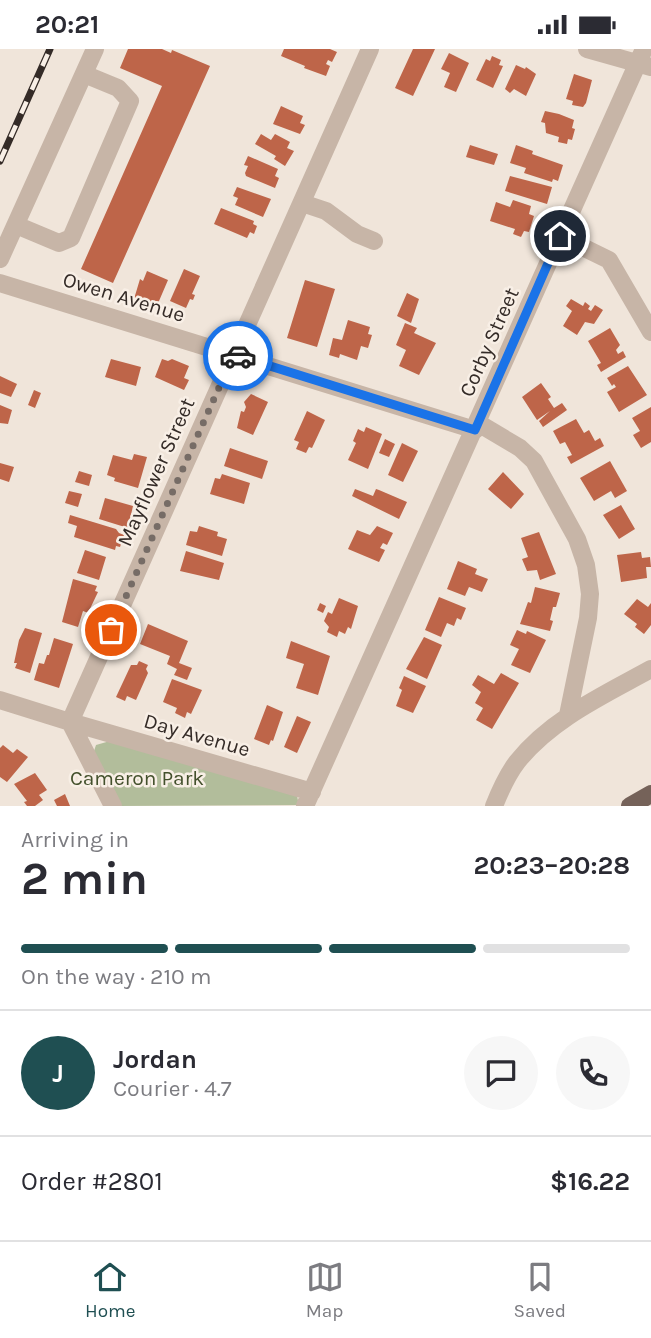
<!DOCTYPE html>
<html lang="en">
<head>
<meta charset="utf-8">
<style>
	:root { --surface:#fff; --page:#f7f7f7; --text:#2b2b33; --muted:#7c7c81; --line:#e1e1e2; --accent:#1f4f52 }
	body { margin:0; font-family:Karla,sans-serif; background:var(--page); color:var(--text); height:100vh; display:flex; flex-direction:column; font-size:26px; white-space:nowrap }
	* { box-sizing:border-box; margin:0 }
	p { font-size:23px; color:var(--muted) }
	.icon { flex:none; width:38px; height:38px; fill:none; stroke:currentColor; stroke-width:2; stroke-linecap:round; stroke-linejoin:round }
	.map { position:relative; height:757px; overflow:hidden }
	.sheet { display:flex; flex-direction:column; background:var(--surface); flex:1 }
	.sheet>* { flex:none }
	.pin { position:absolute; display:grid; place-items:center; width:60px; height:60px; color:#fff; margin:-30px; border:4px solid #fff; border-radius:50%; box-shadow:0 2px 7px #0007 }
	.courier { position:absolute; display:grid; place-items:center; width:70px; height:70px; margin:-35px; border:5px solid #1a73e8; border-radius:50%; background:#fff; color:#222; box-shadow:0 2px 9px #0007 }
	.headline em { font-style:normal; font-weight:700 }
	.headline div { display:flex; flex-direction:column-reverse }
	.headline { display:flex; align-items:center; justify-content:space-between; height:119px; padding:0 21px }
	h1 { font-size:46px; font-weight:700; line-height:52px }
	.bar { display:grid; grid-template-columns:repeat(4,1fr); gap:10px 7px; align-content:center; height:84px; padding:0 21px }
	.bar i { height:9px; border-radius:5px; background:var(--line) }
	.bar .selected { background:var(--accent) }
	.bar p { grid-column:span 4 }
	.line { display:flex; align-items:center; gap:18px; padding:0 21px; border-top:2px solid var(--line) }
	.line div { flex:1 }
	.round { display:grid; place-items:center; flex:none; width:74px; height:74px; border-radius:37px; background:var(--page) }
	.status { display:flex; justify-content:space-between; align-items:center; height:49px; padding:0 35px; background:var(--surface); direction:ltr }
	.status svg { height:19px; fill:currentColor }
	.dock { display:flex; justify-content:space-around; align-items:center; height:98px; border-top:2px solid var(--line); background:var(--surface); font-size:19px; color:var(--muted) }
	.dock a { display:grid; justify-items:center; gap:4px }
	.dock .selected { color:var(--accent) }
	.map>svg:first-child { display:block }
	.green { fill:#b2bd9b }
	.building { fill:#be6549 }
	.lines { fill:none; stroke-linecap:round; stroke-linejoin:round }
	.minor { stroke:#c7b5a7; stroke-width:18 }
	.major { stroke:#756259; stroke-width:18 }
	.rail-casing { stroke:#342b27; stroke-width:7 }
	.rail { stroke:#f8efe6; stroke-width:4.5; stroke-dasharray:13; stroke-linecap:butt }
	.done { stroke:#766c66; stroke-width:7; stroke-dasharray:0 12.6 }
	.route { stroke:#1a73e8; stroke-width:9 }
	.labels { text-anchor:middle; stroke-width:5; stroke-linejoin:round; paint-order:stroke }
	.street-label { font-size:21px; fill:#342b27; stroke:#f8efe6 }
	.park-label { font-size:21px; fill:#43502c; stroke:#f8efe6 }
</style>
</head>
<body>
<div class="status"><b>20:21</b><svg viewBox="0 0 49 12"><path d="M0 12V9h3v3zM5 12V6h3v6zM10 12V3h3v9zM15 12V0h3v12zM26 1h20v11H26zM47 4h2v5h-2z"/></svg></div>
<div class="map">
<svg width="651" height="757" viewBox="0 0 651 757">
	<rect width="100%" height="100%" fill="#f0e5da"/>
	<path class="green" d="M110 692 297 747 299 756 118 757 93 705 96 696Z"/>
	<path class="building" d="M128 0H162L171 4 172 1 210 17 113 234 81 220 162 37 120 19Z
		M284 0H330L337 3 332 13 328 11 326 15 330 17 326 27 304 19 305 17 281 7Z
		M413 0H435L413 47 395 39Z
		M449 4 469 14 456 43 444 38 450 24 441 20Z
		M492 7 501 11 499 16 503 17 493 39 476 31 486 10 490 12Z
		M516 16 525 20 526 18 536 25 526 47 514 40 510 44 505 40Z
		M574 25 592 31 586 54 583 58 572 56 573 52 566 50Z
		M281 57 303 67 300 74 305 76 300 85 273 75Z
		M545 62 559 65 574 71 572 79 575 80 572 91 568 90 567 95 558 93 559 88 546 84 545 74 541 73Z
		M261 85 271 91 275 85 290 93 287 99 294 102 285 117 274 110 276 107 255 95Z
		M470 96 498 105 494 116 466 108Z
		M516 96 533 102 532 105 563 116 558 132 553 130 552 133 524 124 526 119 510 114Z
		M248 107 278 120 275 127 279 129 275 139 246 127 245 124 248 117 244 116Z
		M510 127 552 138 547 155 505 142Z
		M237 138 271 150 263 168 235 156 238 149 233 147Z
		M513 151 531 157 529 165 534 167 529 183 524 182 521 188 513 185 515 180 490 172 496 153 510 158Z
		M221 159 254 172 253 175 257 177 254 185 250 183 247 189 214 175Z
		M184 220 200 227 192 245 195 246 193 251 190 250 186 259 170 252Z
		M147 222 168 231 156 259 134 250 140 230 143 232Z
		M305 231 335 240 317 298 287 289Z
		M407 244 419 250 411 274 397 267Z
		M571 250 583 257 585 253 590 257 588 260 591 262 595 256 603 261 594 275 585 273 577 286 563 277 572 262 566 257Z
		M348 271 370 278 368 285 372 286 368 299 361 297 357 311 340 305 339 309 329 306 333 289 342 291Z
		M405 274 417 279 414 284 436 294 419 326 399 317 406 301 396 296Z
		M610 279 620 296 616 301 618 305 623 302 626 308 601 323 597 316 601 314 588 292Z
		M111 310 141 318 136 337 105 328Z
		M162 310 168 312 172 310 189 317 184 329 189 331 184 341 155 328Z
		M628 317 647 346 619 363 607 343 616 338 614 335 612 337 607 329Z
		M0 327 17 335 11 348 0 344Z
		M541 334 551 348 548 350 554 359 562 354 567 361 543 378 539 372 550 362 537 371 522 348Z
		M34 341 41 344 35 359 28 356Z
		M251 345 268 353 253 386 237 379 241 362 244 363 246 358 244 353Z
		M0 356 12 361 8 375 0 374Z
		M651 358V393L641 399 633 386 640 382 632 369Z
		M307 362 325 371 312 399 309 398 306 404 296 400 299 393 294 391Z
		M576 370 584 384 589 381 595 392 600 389 604 397 571 415 567 408 572 406 565 393 560 395 553 382Z
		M366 378 382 385 368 420 348 411 356 394 353 392 358 380 364 383Z
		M385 390 395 395 389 408 379 404Z
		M402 394 418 402 403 433 388 426Z
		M230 399 268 412 262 430 224 417Z
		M134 405 147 408 138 439 114 432 115 429 107 426 113 406 132 411Z
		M610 412 627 442 615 449 611 442 594 452 580 429Z
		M0 414 14 418 9 433 0 430Z
		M79 422 92 426 89 437 75 433Z
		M503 423 524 445 511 460 488 440Z
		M222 425 250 434 244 455 210 445 215 429 220 430Z
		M355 440 373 447 376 440 379 441 407 453 399 470 352 447Z
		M69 442 82 445 78 458 65 454Z
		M105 449 133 457 128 479 99 470Z
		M621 456 635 480 619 490 603 466Z
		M70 466 116 480 119 484 124 486 120 498 116 497 115 501 74 488 77 477 68 474Z
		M199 477 218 483 217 487 227 490 222 507 186 496 190 482 197 483Z
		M377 477 393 484 387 496 383 494 380 499 385 501 379 513 348 500 357 481 370 486Z
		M539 483 556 525 540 531 537 521 527 522 522 510 528 508 521 489Z
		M85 501 106 508 99 531 77 524Z
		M186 502 224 514 219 531 180 522Z
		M641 503 642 509 650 508 651 518H646L647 529 621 533 617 506Z
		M458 512 477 520 475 525 488 530 482 543 469 538 465 547 447 540Z
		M73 530 97 537 95 542 98 543 88 564 83 562 78 578 62 573Z
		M535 538 560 544 556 558H553L550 571 553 572 550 582 520 575 528 553 531 554Z
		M439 548 466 559 461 571 457 569 454 577 447 574 441 588 425 581Z
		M339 549 358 557 351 580 348 578 345 585 339 582 337 588 327 583 329 578 324 572 328 563 332 565Z
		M637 550 648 558 651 554V576L644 585 635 578 637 575 624 565Z
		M320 554 326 557 323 564 317 561Z
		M148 575 188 592 179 614 192 619 187 631 174 626 177 620 167 615 170 607 140 595Z
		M25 579 42 584 30 624 15 619 17 614H14L19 591Z
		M517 581 526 585 527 582 546 591 530 624 511 616 519 600 510 596Z
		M424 588 442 596 427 630 406 620Z
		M54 589 73 595 59 639 34 631 39 614 44 615 47 606H49Z
		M291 592 330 607 318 646 296 639 304 615 286 609Z
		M139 612 148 616 146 620 148 624 136 651 127 647 125 652 116 648 131 616H137Z
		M501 624 519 634 492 680 476 671 483 659 475 654 481 643 472 636 478 626 494 635Z
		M404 627 426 637 413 664 396 657 402 641 399 639Z
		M172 630 202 641 191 665 187 663 185 669 175 664 177 659 163 653Z
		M267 656 283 663 273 692 271 691 269 696 254 690Z
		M297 667 311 673 297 704 284 698Z
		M3 696 13 704 17 700 28 708 7 733 0 728V699Z
		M35 724 47 741 39 746 43 751 35 757H27L24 753 27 752 14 735Z
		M65 745 70 757H57L54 751Z"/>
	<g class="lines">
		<path class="minor" d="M587 0 651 18
			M302 154 326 162 357 185 374 192
			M16 176 59 194 71 189 130 52 118 39 84 25
			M560 187 609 211 651 283
			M0 210 95 0
			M0 234 475 381
			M478 374 520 399 534 412 577 490 586 516 590 545 588 569 568 666
			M0 651 70 673 312 743
			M70 673 370 0
			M70 673 113 757
			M305 757 644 0
			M494 757C500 742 507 726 517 713 551 670 604 646 651 620"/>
		<path class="major" d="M630 757 651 745"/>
		<g class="rail-casing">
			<path id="rail" d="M0 112 50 0"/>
		</g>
		<use href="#rail" class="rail"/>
	</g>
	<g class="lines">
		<path class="done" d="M111 581 234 305 238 307"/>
		<path class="route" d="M238 307 475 381 560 187"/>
	</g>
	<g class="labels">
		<g class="street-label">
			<text transform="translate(124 248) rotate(17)" y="7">Owen Avenue</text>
			<text transform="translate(489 293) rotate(-66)" y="7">Corby Street</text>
			<text transform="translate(156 423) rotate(-66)" y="7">Mayflower Street</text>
			<text transform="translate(197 686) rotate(16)" y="7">Day Avenue</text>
		</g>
		<g class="park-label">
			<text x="137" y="736">Cameron Park</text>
		</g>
	</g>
</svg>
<div class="pin" style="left:111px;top:581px;background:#ea580c"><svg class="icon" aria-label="bag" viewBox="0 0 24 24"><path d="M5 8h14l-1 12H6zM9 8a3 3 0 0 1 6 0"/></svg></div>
<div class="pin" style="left:560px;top:187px;background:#1f2937"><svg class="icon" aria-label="home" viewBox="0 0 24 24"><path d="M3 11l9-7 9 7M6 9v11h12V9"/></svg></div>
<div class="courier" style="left:238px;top:307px"><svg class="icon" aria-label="car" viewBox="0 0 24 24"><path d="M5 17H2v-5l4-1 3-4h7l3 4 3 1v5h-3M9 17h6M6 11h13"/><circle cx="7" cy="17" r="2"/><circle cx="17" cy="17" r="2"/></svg></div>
</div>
<section class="sheet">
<div class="headline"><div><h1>2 min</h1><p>Arriving in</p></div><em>20:23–20:28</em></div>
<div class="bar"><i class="selected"></i><i class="selected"></i><i class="selected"></i><i></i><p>On the way · 210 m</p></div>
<div class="line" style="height:126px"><b class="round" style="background:var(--accent);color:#fff">J</b><div><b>Jordan</b><p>Courier · 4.7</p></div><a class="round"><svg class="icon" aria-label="chat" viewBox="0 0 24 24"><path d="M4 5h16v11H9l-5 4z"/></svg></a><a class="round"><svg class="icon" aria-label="phone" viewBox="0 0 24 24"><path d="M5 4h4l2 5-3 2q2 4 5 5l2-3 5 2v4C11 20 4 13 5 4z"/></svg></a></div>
<div class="line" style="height:91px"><div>Order #2801</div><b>$16.22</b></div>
</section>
<nav class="dock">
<a class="selected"><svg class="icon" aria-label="home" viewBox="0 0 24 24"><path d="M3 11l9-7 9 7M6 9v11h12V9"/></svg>Home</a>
<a><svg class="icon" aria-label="map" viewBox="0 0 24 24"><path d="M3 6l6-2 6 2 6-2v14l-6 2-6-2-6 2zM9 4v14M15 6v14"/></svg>Map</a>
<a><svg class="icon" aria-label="saved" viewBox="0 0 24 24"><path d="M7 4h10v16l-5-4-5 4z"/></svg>Saved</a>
</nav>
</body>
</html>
